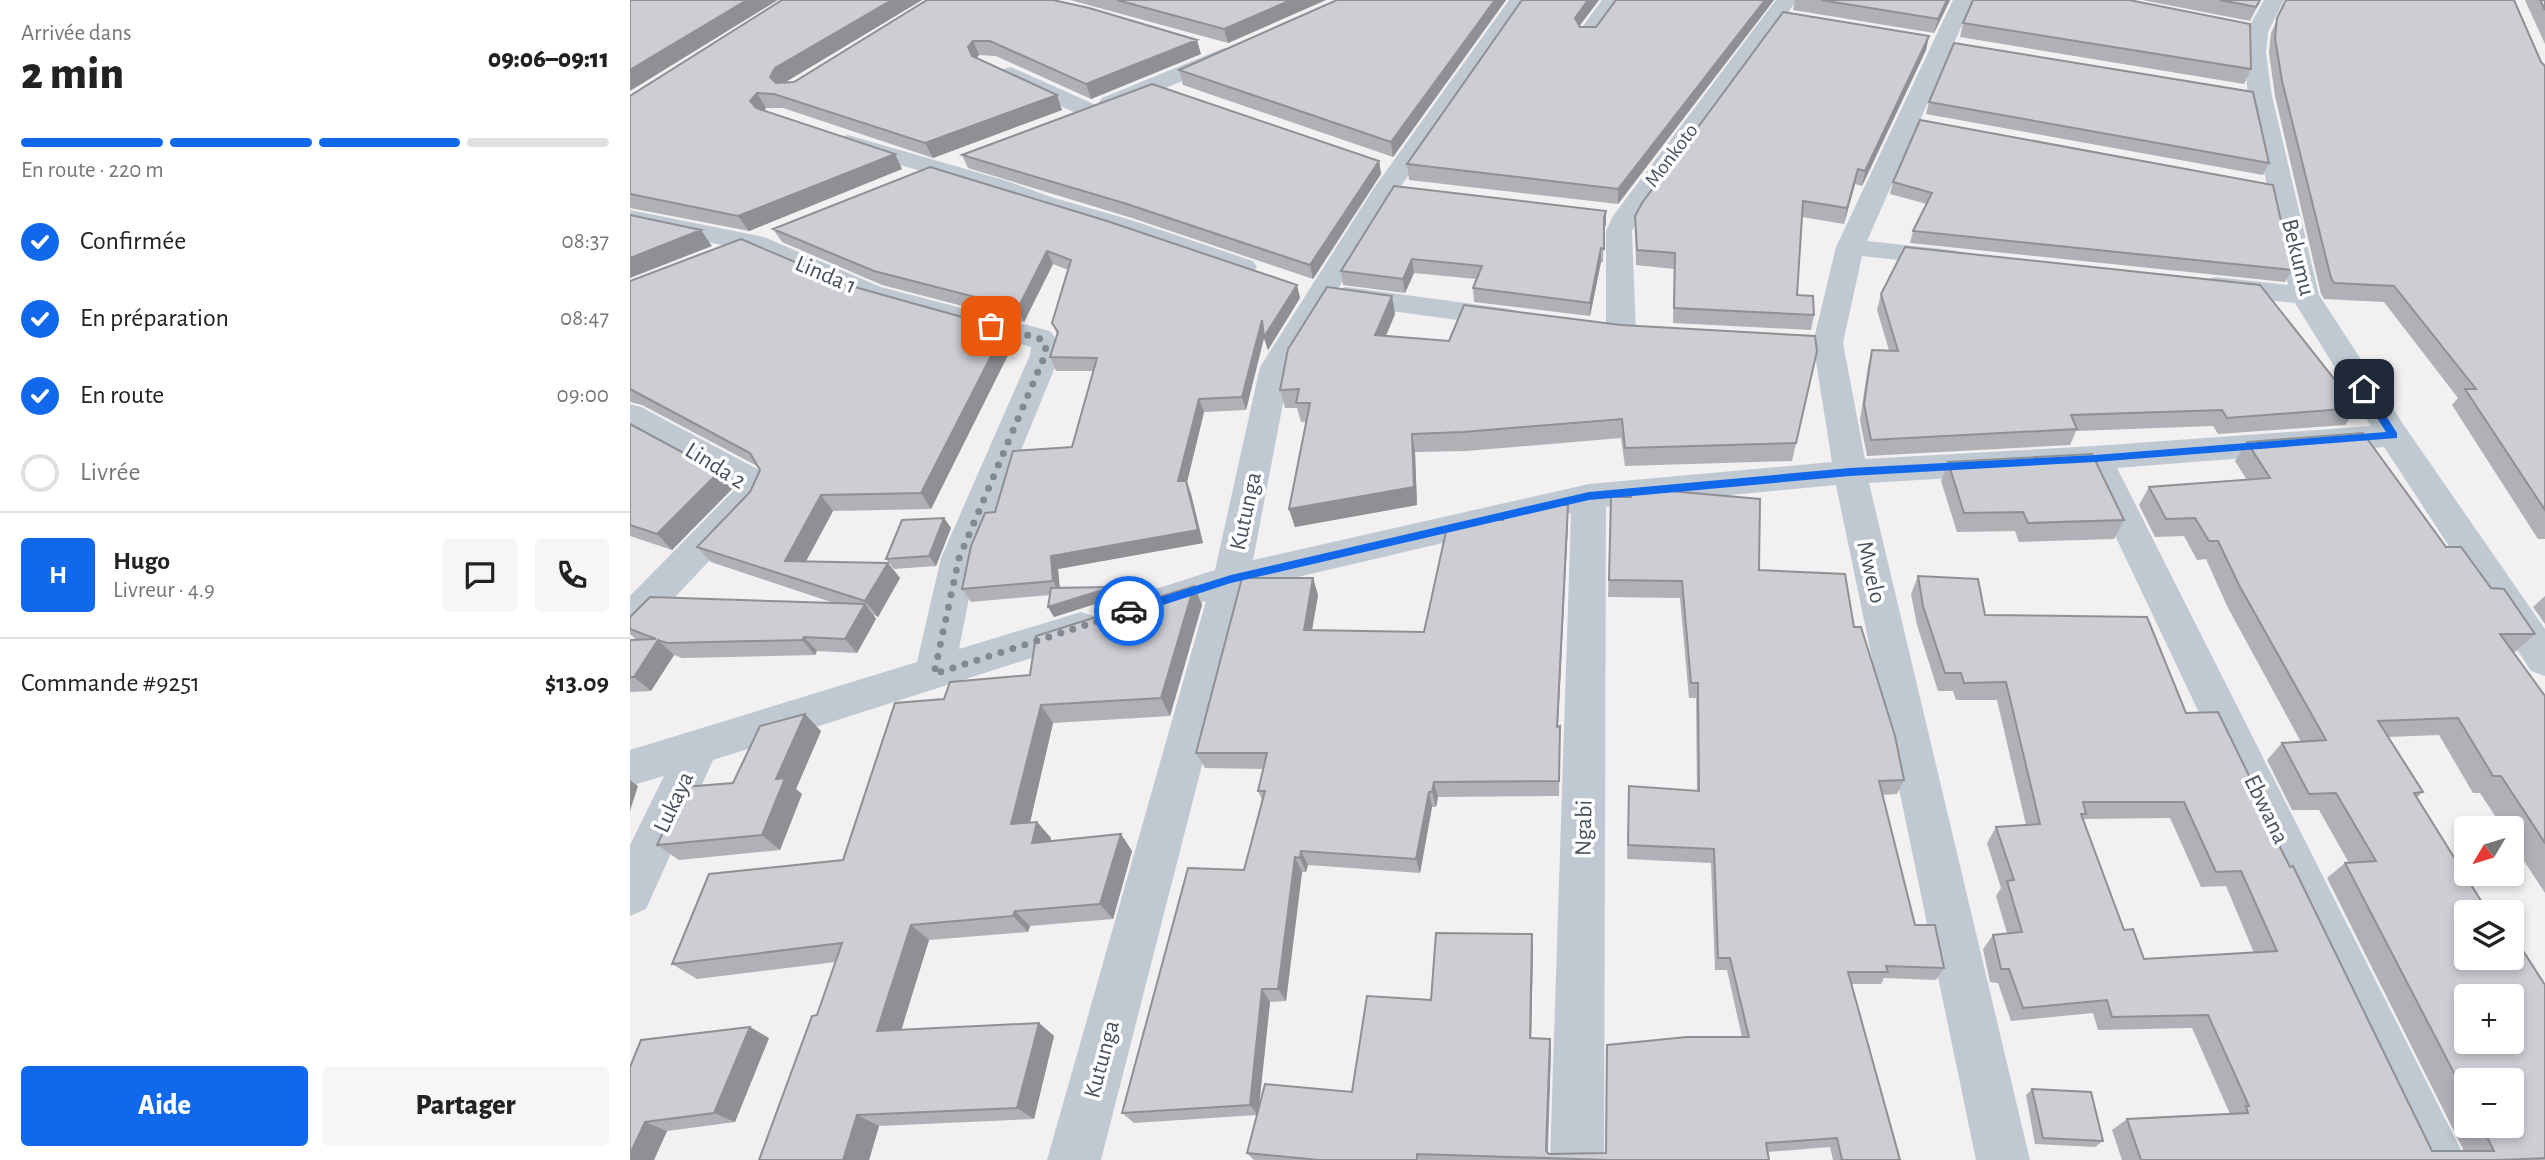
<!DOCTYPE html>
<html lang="fr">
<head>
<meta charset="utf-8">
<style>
	:root { --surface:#fff; --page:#f6f6f6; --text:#222; --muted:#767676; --line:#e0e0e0; --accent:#1268ea }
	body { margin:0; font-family:"Alegreya Sans",sans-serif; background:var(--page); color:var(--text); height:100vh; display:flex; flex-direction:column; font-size:26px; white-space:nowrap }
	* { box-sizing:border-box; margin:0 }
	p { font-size:23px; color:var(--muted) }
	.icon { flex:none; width:38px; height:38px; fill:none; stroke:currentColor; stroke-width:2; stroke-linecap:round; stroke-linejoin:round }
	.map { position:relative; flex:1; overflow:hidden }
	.panel { display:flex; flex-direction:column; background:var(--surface); width:630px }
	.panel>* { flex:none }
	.needle { width:46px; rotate:232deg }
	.fabs { position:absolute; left:1824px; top:816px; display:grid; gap:14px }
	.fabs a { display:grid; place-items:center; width:70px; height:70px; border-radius:7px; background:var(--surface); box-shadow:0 4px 10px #0003; font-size:35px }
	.pin { position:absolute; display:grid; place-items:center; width:60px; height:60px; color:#fff; margin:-30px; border-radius:14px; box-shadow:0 4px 10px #0006 }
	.courier { position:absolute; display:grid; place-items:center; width:70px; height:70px; margin:-35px; border:5px solid #1268ea; border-radius:50%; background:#fff; color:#222; box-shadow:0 2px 9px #0007 }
	.summary em { font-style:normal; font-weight:800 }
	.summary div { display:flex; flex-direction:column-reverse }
	.summary { display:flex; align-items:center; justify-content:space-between; height:119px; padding:0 21px }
	h1 { font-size:46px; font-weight:800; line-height:52px }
	.bar { display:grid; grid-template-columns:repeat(4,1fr); gap:10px 7px; align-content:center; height:84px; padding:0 21px }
	.bar i { height:9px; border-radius:5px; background:var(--line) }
	.bar .active { background:var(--accent) }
	.bar p { grid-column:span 4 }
	.line { display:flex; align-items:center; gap:18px; padding:0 21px; border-top:2px solid var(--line) }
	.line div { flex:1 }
	.round { display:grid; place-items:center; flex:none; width:74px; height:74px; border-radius:7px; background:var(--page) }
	ol { padding:0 21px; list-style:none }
	li { display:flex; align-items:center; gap:21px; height:77px }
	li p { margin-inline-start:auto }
	li .icon { padding:7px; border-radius:50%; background:var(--accent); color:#fff; stroke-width:4 }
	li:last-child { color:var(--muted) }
	li i { width:38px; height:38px; border:4px solid var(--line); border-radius:50% }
	.button { display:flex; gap:14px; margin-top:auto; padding:14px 21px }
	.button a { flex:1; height:80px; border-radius:7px; background:var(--accent); color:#fff; font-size:28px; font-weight:800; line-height:80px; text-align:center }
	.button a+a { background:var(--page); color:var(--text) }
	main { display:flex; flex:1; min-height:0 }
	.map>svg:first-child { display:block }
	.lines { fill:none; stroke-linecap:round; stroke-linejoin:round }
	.street { fill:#c0c9d2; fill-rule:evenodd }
	.wall { fill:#afb1b6; fill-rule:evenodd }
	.shaded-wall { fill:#8f9094 }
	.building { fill:#ccced4; stroke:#8f9094; stroke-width:2; fill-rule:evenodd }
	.route { fill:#1268ea }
	.done { stroke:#838991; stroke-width:7; stroke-dasharray:0 12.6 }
	.labels { text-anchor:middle; stroke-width:7; stroke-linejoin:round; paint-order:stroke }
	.far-street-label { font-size:21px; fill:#47525e; stroke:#fff }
	.street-label { font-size:24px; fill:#47525e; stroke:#fff }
</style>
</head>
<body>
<main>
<section class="panel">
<div class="summary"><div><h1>2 min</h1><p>Arrivée dans</p></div><em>09:06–09:11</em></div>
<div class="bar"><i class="active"></i><i class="active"></i><i class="active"></i><i></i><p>En route · 220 m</p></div>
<ol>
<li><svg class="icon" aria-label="check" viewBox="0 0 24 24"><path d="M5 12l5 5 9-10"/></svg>Confirmée<p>08:37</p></li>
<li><svg class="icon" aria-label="check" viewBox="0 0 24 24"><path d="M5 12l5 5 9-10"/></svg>En préparation<p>08:47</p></li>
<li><svg class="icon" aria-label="check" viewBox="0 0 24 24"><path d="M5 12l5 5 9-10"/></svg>En route<p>09:00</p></li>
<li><i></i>Livrée</li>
</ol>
<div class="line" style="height:126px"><b class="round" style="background:var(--accent);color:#fff">H</b><div><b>Hugo</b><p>Livreur · 4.9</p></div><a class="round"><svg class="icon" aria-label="chat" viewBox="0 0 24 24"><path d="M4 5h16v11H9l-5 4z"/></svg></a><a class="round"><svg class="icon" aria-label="phone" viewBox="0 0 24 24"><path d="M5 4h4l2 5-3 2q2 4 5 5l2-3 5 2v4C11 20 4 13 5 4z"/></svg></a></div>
<div class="line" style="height:91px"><div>Commande #9251</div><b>$13.09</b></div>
<div class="button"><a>Aide</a><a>Partager</a></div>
</section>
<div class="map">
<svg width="1915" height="1160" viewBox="0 0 1915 1160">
	<rect width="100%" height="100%" fill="#f2f0f0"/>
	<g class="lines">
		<path class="street" d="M879 0H899L769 189 708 289 716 287 880 309 890 312 895 318 890 324 880 327 716 305 706 302 703 298 660 367 623 560 959 484 1202 462 1183 343 1206 247 1323 0H1343L1237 241 1322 250 1332 252 1336 258 1332 264 1322 266 1232 256 1213 343 1235 459 1465 446 1741 426 1665 303 1585 295 1575 292 1571 286 1575 280 1585 277 1658 285 1618 96 1614 53 1616 32 1634 0H1654L1638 32 1636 53 1642 96 1689 295 1775 427 1915 629V676L1901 671 1754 447 1487 468 1836 1160H1781L1454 470 1239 483 1400 1160H1346L1206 485 976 507 974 1160H920L941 513 617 589 471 1160H417L576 601 520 620 507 615 501 605 507 595 585 570 630 367 744 188Z
			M972 0H992L966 39H950L947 34Z
			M1146 0H1167L1009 217 1002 231 1006 332 1002 339 991 341 980 339 976 332V231L983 216Z
			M594 48 602 50 605 55 602 60 488 108H472L468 103 472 98Z
			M381 67 468 106 472 111 468 116H452L373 79 370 74 373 69Z
			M218 135 377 181 421 197 501 220 623 261 627 267 623 273 613 275 603 273 483 232 403 209 359 191 209 147 206 142 209 137Z
			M0 210 134 237 251 287 420 331 431 345 430 355 347 558 329 649 451 612 464 616 470 627 464 638 83 760 16 909 0 916V845L34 776 0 786V750L287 662 311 558 400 355 401 347 231 299 116 250 0 226Z
			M0 404 11 407 131 471 141 487 131 506 13 631 0 635V596L107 487 0 429Z"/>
	</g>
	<path class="wall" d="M152 0H292L154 83 164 82 297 0 571 54 461 99 366 56 349 55 347 58 427 95 432 110 303 158 153 108H136L134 111 265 154 272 169 119 231 0 208V96Z
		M440 0H696L598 43Z
		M707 0H876L763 157 553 85 549 70Z
		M892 0H969L949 26 950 27H966L1144 0 988 204 779 180 777 164Z
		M1165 0H1320L1304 33 1163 10Z
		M1512 0H1631L1620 21Z
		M1656 0H1884L1911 62 1915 66V539H1908L1822 405 1828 398 1754 302 1694 299 1691 294 1645 96 1639 53 1641 33Z
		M1895 0H1915V44Z
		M1333 23 1621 69 1614 84 1330 37Z
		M1299 36 1296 50 1232 186 1225 184 1214 224 1172 217 1167 295 1184 315 1181 330 1043 323 1044 269 1006 265 1005 216Z
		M1299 102 1639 163 1633 175 1296 114Z
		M332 155 749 161 751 174 683 279 502 218 338 168Z
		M300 167 667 285 670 298 638 350 634 338 616 410 574 412 557 482 561 494 573 543 428 569 430 588 482 587 487 597 424 617 418 607 420 595 341 602 332 589 365 512 442 447 463 371H426L420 357 427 334 422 323 438 270 423 264 394 322 252 285 152 242 143 229Z
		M1263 182 1662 270 1655 282 1280 243 1283 231 1297 204 1260 194Z
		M976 211V224L974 231 973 262H971L960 316 844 302 843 288 846 279 784 273 775 293 713 285 711 271Z
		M0 281 221 286 375 329 383 345 301 509 203 511 176 561 258 563 270 578 248 617 244 615 246 619 227 653 187 651 185 655 52 658 44 655 21 691 0 692V640H7L0 634V617L207 604 81 562 67 547 120 492 130 470 129 467 12 405 0 402Z
		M1251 294 1727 408 1715 425 1588 434 1583 426 1446 431 1440 445 1237 456 1230 420 1238 366 1242 350H1259L1247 310Z
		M765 314 756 336 1183 370 1162 461 995 466 991 438 836 451 785 452 787 505 665 527 659 509 677 422H671L667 408H655L650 390Z
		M0 424 103 488 42 550 0 536Z
		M1617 442 1816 547 1861 588 1905 634 1885 652H1882L1915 696V893L1881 841V828H1873L1850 793H1843L1809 735 1758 737 1793 792 1787 797 1836 912 1915 985V1160H1492L1482 1130 1497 1119 1600 1114 1562 1028 1468 1030 1463 1013 1381 1021 1368 983 1360 982 1353 949 1363 935 1377 933 1366 896 1371 888 1357 843 1366 827 1396 825 1367 700H1326L1323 691H1308L1287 625 1281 594 1288 576 1355 615 1556 713 1628 794 1624 798 1802 1151H1834L1697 878 1715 863H1719L1689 810H1662L1637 760 1652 743 1671 742 1597 606 1576 559 1567 560 1554 536 1525 537 1509 505 1519 487 1617 480 1605 461ZM1540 818 1571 887 1596 886 1624 953 1514 959 1494 930 1453 819ZM1836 1080 1881 1125H1836Z
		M1318 462 1494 520 1484 539 1389 542 1385 531 1327 532 1311 481Z
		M1000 491 1224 627 1274 780 1267 794 1252 795 1285 925 1314 968 1306 980 1254 978 1251 984H1221L1270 1160H1203L1200 1147 1137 1152 1139 1160H624L617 1153 627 1115 504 1123 492 1113 614 870 632 800 628 791 633 769 575 768 566 753 683 578 688 595 682 630 794 632 938 522 928 727 930 726V742L929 796 808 797 806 807H802L790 873 678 865 676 872H672L656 1001 640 1002 629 1107 722 1092 801 1000 903 946 901 1038 921 1049 918 1152 919 1154 976 1153 1112 1037 1097 970H1085L1081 863 997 859 999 786 1067 791 1066 698H1059L1050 598 978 597 981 497H1000Z
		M314 518 321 528 306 566 264 569 256 559Z
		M564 586 572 605 540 716 423 723 400 822H407L421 838V841L491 834 502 851 483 919 400 926 398 932 299 940 271 1030 409 1023 424 1036 404 1119 249 1126 239 1160H129L187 1015 206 962 67 979 42 964 213 860 314 699 400 675Z
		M1915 596V624L1903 607Z
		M191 731 166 789 172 794 150 850 49 860 27 845 103 783Z
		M139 1038 105 1122 37 1131 24 1160H0V1067Z
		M1402 1089 1473 1141 1465 1147 1405 1144 1396 1095Z"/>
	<path class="shaded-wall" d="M117 0H148L0 91V70Z
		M262 0H292L154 83 149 92 140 77 145 68Z
		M661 0H696L598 43 594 29Z
		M865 0H876L763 157 761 142Z
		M958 0H969L945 32V18Z
		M1135 0H1144L988 204V189Z
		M1317 0H1320L1304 33 1308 19Z
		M1299 36 1296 50 1232 186 1235 171Z
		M567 40 571 54 461 99 456 84Z
		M343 41 349 55 344 62 338 47Z
		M127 93 136 108 129 116 120 101Z
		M427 95 432 110 303 158 295 143Z
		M265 154 272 169 119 231 108 216Z
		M749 161 751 174 683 279 680 265Z
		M1228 169 1225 184 1214 224 1217 208Z
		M976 211V224L973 231 974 218Z
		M71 230 82 246 0 278V258Z
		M971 248V262L960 316V303Z
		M417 251 423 264 394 322 388 308Z
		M782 259 784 273 775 293 773 279Z
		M667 285 670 298 638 350 634 338 616 410 612 397 632 320Z
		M762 296 765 314 748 354 745 335Z
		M375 329 383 345 301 509 291 493Z
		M569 399 574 412 557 482 561 494 573 543 428 569 430 594 423 581 421 556 548 481Z
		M782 434 785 452 787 505 665 527 659 509Z
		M89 472 103 488 42 550 27 534Z
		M191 495 203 511 168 576 155 561Z
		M938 505V522L927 742V727Z
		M314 518 321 528 306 566 299 556Z
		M258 563 270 578 248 617 235 601Z
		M683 578 688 595 679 647 674 630Z
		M564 586 572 605 540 716 531 698Z
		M482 587 487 597 424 617 418 607Z
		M235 604 246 619 227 653 215 639Z
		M174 637 187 651 185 655 172 640Z
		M28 640 44 655 21 691 4 677Z
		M411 705 423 723 396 840 381 824Z
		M175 714 191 731 166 789 172 794 150 850 132 835 146 779Z
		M0 780 8 786 0 811Z
		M804 782 808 797 806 807 802 792Z
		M799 792 802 807 790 873 786 859Z
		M407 822 421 838 416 859 402 843Z
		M491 834 502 851 483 919 470 904Z
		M671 851 678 865 676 872 670 858Z
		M665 857 672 872 656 1001 648 989Z
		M385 911 400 926 398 932 383 916Z
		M281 925 299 940 267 1044 247 1031Z
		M902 934 903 946 901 1049 900 1038Z
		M632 989 640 1002 628 1115 620 1105Z
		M409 1023 424 1036 404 1119 387 1108Z
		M120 1027 139 1038 105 1122 84 1113Z
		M920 1039 921 1049 917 1160 916 1151Z
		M227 1115 249 1126 239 1160H213Z
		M15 1122 37 1131 24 1160H0V1154Z"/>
	<path class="building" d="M0 0H117L0 70Z
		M152 0H262L145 68 140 77 146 83 164 82 297 0H423L459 8 567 40 456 84 360 41H343L338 47 342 56 427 95 295 143 144 94 127 93 120 101 126 108 265 154 108 216 0 194V96Z
		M487 0H661L594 29Z
		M707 0H865L761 142 549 70Z
		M892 0H958L945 18 950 27H966L986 0H1135L988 189 777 164Z
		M1191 0H1317L1308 19Z
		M1343 0H1499L1620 24 1621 69 1333 23Z
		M1590 0H1630L1626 7Z
		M1656 0H1884L1911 62 1915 66V510L1835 389H1846L1764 286 1704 283 1701 278 1652 81 1645 38 1647 18Z
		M1910 0H1915V10Z
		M1153 12 1299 36 1235 171 1228 169 1217 208 1173 201 1167 295 1183 296 1184 315 1044 308 1045 253 1007 250 1005 216 1012 203Z
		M1324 43 1623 92 1639 163 1299 102Z
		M522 84 749 161 680 265 497 204 332 155Z
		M1290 120 1643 185 1662 270 1283 231 1302 193 1263 182Z
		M300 167 477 221 667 285 634 337 632 320 612 397 569 399 548 481H556L568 530 421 556 423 581 332 589 341 546 355 513 365 512 383 451 442 447 467 358 420 357 428 332 422 323 441 260 417 251 388 308 244 271 143 229Z
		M764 186 976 211 974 218V249L971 248 960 303 843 288 852 266 782 259 773 279 711 271Z
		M0 215 71 230 0 258Z
		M111 239 221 286 375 329 291 493 191 495 155 561 258 563 235 601 67 547 120 492 130 470 120 453 0 389V281Z
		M1275 247 1630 285 1727 408 1597 418 1592 410 1441 415 1447 429 1241 440 1234 404 1242 350 1268 351 1251 294Z
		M697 287 762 296 745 335 819 341 834 305 991 325 1185 336 1187 351 1166 443 995 448 992 419 833 432 782 434 784 487 659 509 680 403H666L669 389 650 390 658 349Z
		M0 424 89 472 27 534 0 525Z
		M1733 433 1816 547H1831L1861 588 1874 589 1905 634H1870L1915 696V843L1871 776H1863L1828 718 1748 721 1793 792 1784 793 1858 912H1836V957H1881V932L1915 985V1158L1868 1160H1511L1497 1119 1618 1113 1616 1106H1619L1578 1015 1482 1017 1477 1000 1393 1008 1379 969H1371L1363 935 1392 932 1377 881 1384 880 1366 827 1410 824 1376 682 1334 683 1331 673H1315L1293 606 1288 576 1348 579 1355 615 1517 617 1556 713 1588 712 1628 794H1623L1660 867 1663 866 1802 1151H1864L1851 1125H1881V1080H1836V1096L1715 863 1746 861 1706 793 1679 794 1652 743 1696 740 1610 587 1588 541H1579L1565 518 1536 519 1519 487 1640 478 1617 442ZM1453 802H1554L1586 872 1611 871 1647 951 1514 959 1503 929 1494 930 1451 814H1456ZM1836 996H1881V1041H1836Z
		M1462 454 1494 520 1398 523 1393 512 1334 513 1318 462Z
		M1017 489 1130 499 1129 570 1215 574 1224 627H1231L1265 736 1274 780 1249 781 1285 925H1305L1314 968 1256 966 1258 972H1218L1270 1160H1212L1207 1138 1136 1143 1139 1160H978L787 1154V1160H689L617 1153 635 1084 722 1092 737 996 801 1000 806 933 902 934 900 1038 920 1039 916 1151 919 1154 976 1153 977 1045 1057 1037H1119L1100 958H1088L1084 849 998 845 999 786 1069 791 1068 683H1061L1052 581 979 580 981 497H1001L1000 491Z
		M912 505H938L927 727 930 726 929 781 804 782 802 792H799L786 859 671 851 670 858 665 857 648 989H632L620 1105 492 1113 558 868 614 870 635 791H628L637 753H566L612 578H683L674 630 794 632 817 527 852 519 873 520 874 514 911 508Z
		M314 518 299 556 256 559 272 520Z
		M564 586 531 698 411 705 381 824 407 822 402 843 491 834 470 904 385 911 383 916 281 925 247 1031 409 1023 387 1108 227 1115 213 1160H129L182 1016 187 1015 212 943 42 964 79 874 213 860 265 703 314 699 320 682 400 675 406 636Z
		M482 587 418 607 421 588Z
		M20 597 235 604 215 639 174 637 172 640 37 643 28 640 4 677H0V640L26 639 0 629V617Z
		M175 714 146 779 155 778 132 835 27 845 54 787 103 783 130 726Z
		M120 1027 84 1113 15 1122 0 1154V1067L11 1040Z
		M1402 1089 1461 1092 1473 1141 1413 1138Z"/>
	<path class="route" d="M1734 385 1737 386 1767 433V438L1465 462 1220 476 959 500 601 583 499 616 494 611 495 608 601 575 959 492 1220 468 1465 455 1756 432 1729 389Z"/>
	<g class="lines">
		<path class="done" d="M361 326 409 338 416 345 415 355 329 558 304 674 499 611"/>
	</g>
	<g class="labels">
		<g class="far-street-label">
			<text transform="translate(1041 155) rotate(-53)" y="7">Monkoto</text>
		</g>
		<g class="street-label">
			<text transform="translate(1669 257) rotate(76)" y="8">Bekumu</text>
			<text transform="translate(196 274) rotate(23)" y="8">Linda 1</text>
			<text transform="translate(86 465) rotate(32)" y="8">Linda 2</text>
			<text transform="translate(615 511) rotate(-78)" y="8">Kutunga</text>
			<text transform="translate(1242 572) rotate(77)" y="8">Mwelo</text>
			<text transform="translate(43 802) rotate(-65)" y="8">Lukaya</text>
			<text transform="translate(1637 809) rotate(64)" y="8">Ebwana</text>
			<text transform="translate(953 828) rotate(-89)" y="8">Ngabi</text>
			<text transform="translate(471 1059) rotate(-75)" y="8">Kutunga</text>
		</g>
	</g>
</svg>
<div class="fabs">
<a><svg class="needle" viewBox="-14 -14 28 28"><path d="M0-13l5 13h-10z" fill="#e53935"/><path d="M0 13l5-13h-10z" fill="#767676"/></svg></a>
<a><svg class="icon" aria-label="layers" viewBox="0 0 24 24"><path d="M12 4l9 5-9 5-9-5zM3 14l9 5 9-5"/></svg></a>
<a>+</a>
<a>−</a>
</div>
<div class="pin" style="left:361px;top:326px;background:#ea580c"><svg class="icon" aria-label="bag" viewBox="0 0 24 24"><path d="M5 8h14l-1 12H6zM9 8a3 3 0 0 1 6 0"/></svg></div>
<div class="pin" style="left:1734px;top:389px;background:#1f2937"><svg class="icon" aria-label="home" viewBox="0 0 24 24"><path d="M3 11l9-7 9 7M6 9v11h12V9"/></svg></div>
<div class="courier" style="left:499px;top:611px"><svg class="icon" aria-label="car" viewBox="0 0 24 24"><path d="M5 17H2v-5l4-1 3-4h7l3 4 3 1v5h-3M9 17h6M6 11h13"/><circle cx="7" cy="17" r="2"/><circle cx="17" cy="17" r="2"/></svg></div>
</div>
</main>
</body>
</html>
